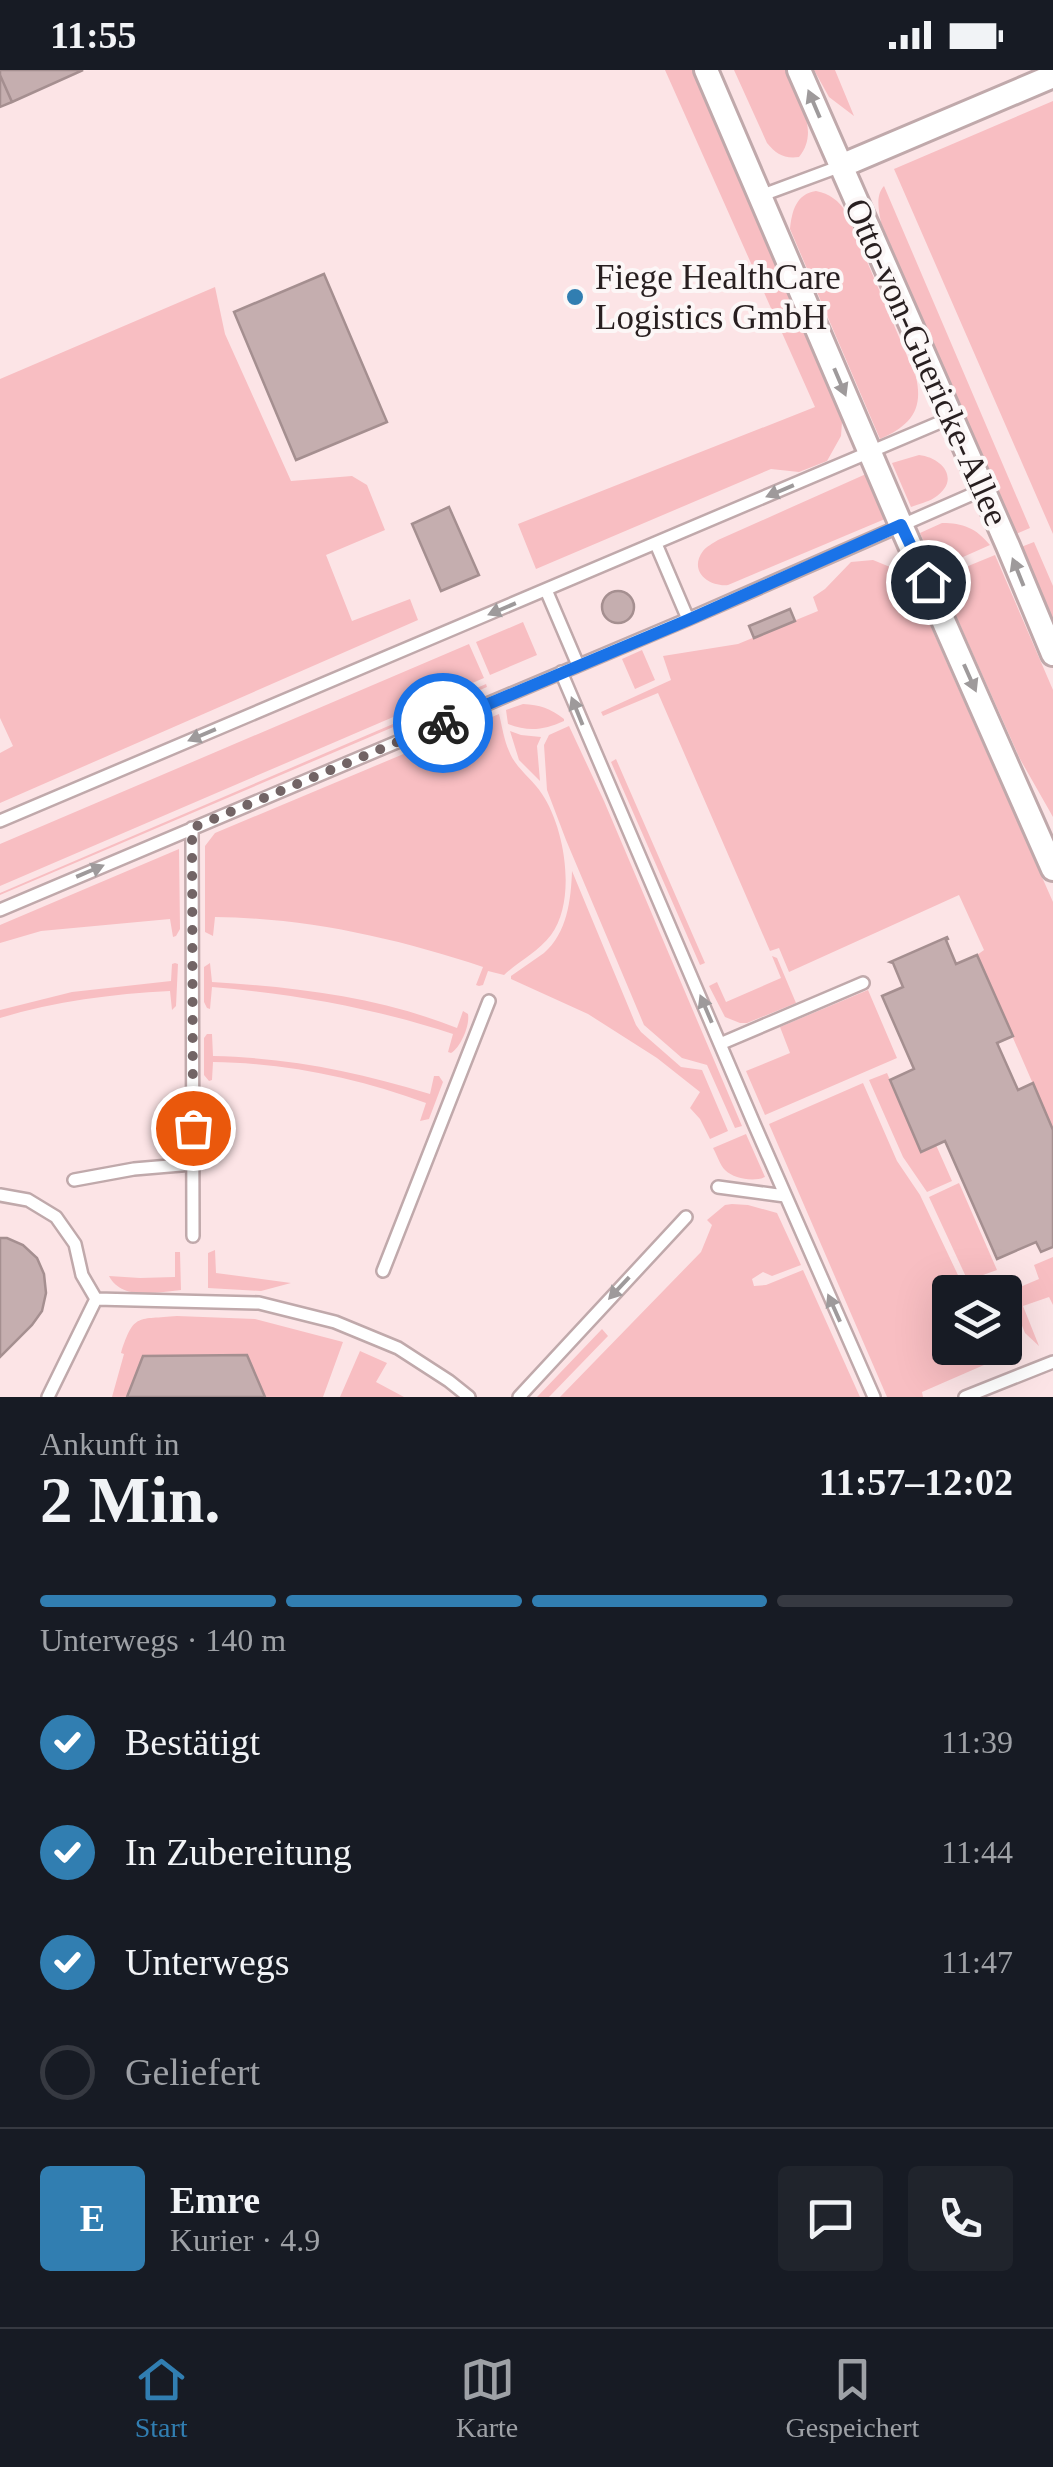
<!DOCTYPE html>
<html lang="de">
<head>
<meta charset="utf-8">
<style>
	:root { --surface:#171b24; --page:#20242c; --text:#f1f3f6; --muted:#9ea1a6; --line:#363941; --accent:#317eb1 }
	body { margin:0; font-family:Georgia,serif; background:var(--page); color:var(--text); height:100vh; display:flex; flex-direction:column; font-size:38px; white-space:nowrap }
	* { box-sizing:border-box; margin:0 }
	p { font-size:32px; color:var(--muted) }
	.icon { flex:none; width:55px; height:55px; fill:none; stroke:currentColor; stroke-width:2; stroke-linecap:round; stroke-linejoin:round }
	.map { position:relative; height:1327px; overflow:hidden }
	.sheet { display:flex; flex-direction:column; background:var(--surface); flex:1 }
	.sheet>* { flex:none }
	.buttons { position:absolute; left:932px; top:1205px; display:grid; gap:20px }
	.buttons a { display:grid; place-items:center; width:90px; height:90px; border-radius:10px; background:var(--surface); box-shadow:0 10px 40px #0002; font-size:50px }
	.pin { position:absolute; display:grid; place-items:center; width:85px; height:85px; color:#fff; margin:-42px; border:5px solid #fff; border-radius:50%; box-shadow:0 2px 10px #0007 }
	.courier { position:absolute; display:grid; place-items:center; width:100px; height:100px; margin:-50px; border:8px solid #1a73e8; border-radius:50%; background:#fff; color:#222; box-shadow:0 2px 12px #0007 }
	.head em { font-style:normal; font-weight:700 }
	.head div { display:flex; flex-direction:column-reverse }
	.head { display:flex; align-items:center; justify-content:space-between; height:170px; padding:0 40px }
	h1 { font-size:65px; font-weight:700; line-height:75px }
	.bar { display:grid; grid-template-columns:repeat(4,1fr); gap:15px 10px; align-content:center; height:120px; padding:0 40px }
	.bar i { height:12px; border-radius:8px; background:var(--line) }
	.bar .active { background:var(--accent) }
	.bar p { grid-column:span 4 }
	.line { display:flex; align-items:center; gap:25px; padding:0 40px; border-top:2px solid var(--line) }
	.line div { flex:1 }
	.round { display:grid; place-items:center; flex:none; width:105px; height:105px; border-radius:10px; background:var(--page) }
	ol { padding:0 40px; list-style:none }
	li { display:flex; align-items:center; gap:30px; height:110px }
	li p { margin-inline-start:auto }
	li .icon { padding:10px; border-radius:50%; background:var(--accent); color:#fff; stroke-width:4 }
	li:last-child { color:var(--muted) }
	li i { width:55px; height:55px; border:5px solid var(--line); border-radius:50% }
	.status { display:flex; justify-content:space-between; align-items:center; height:70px; padding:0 50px; background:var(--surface); direction:ltr }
	.status svg { height:28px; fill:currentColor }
	.menu { display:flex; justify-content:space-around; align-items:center; height:140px; border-top:2px solid var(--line); background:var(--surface); font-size:28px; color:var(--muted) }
	.menu a { display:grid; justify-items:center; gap:5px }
	.menu .active { color:var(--accent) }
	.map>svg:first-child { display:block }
	.green { fill:#f8bec2 }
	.building { fill:#c5aeaf; stroke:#a58f90; stroke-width:2.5 }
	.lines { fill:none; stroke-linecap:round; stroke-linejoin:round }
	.lane-casing { stroke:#c0a9ab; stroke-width:16 }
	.street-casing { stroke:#c0a9ab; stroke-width:28 }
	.lane { stroke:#fff; stroke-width:11 }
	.street { stroke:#fff; stroke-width:22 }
	.oneway { fill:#9e9a9b }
	.done { stroke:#726465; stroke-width:10; stroke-dasharray:0 18 }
	.route { stroke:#1a73e8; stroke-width:12 }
	.poi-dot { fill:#317eb1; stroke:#fcf7f7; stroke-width:4 }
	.labels { text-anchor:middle; stroke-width:8; stroke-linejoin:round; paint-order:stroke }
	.poi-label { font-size:35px; fill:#281f20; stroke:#fcf7f7; text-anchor:start }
	.street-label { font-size:35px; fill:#281f20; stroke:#fcf7f7 }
</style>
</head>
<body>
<div class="status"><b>11:55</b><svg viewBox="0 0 49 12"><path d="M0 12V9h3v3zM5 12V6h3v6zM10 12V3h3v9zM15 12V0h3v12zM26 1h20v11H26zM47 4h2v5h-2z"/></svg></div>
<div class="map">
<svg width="1053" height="1327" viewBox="0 0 1053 1327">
	<rect width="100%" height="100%" fill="#fce4e6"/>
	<path class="green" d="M665 0H693L794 229 837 335 842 352 841 366 827 391 799 402 771 399 536 499 518 454 815 337Z
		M734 0H786C797 26 821 61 799 87 784 89 776 84 767 73Z
		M814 0H835L854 46 829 27Z
		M1053 31V464L894 99Z
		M884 116 1030 458 1016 464 881 153C879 140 875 126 884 116Z
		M816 121C830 124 838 130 846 142L916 307C924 341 909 356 880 369L790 159C792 141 796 124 816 121Z
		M215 217 225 264 291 411 352 406 367 415 385 460 326 485 352 551 410 529 418 550 0 733V683L13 676 0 648V309Z
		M919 385C944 388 961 411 934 428 928 432 918 434 911 437L892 393Z
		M866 404 885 449 728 515C709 517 688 501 703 481 706 477 713 473 718 470Z
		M942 453C963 453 976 458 990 475L936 499 920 463Z
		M1034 472 1053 516V550L1021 477Z
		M995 485 1053 620V747L1020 689 939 508Z
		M873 490 895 499 915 521 1053 832V1060L977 885 984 880 959 825 789 902 779 878 770 881 658 623 603 646 601 642 671 610 663 586 738 574 818 541 813 527 825 519 851 492Z
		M523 552 537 585 490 605 476 572Z
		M469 574 484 608 0 816V774Z
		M642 580 655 610 635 619 622 589Z
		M486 614 487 617 0 825V823Z
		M523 634C540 635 550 638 564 649V651C544 660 529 662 508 654L506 640Z
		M499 644C502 656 504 670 509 681 516 699 532 708 542 724 565 758 577 830 551 865 538 882 519 891 504 905L488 901 483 915 479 916 476 915 483 897C396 868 307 848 215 847L213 866 205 862V776L215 763Z
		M569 656 604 731 742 1056 735 1058 707 995 682 988 644 955 566 770 547 720 544 675 549 665Z
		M510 661 521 665 541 667 537 676 540 711 519 690Z
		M616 689 705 893 700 895 611 692Z
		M179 779 180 859 176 866 173 867 170 849 41 861 0 873V855Z
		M572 801 636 955 641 962 681 997 702 1000 728 1061 710 1069 700 1049 690 1038 700 1022 657 988 588 944 511 909V906C522 898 533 891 544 883 567 863 571 830 572 801Z
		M772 886 777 888 796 933 747 953H740L725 947 709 916 717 912 726 932 781 908Z
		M175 893 178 894 176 936 172 940 170 921C112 924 56 931 0 948V940L72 922 171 911 172 894Z
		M210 893 212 912C295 917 379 927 457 958L463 941 468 944C470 955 461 977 451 983L448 982 453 964C374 938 295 924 212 917L210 939 207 938 204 932V897Z
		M868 920 897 988 765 1045 746 1001 790 983 780 957Z
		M207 964H212L213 986C292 988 354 1001 430 1024L434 1006H439L443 1012 429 1049 420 1051 426 1033C358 1008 287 993 213 992L212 1010 209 1011 204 1005V968Z
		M887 1003 921 1081 936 1075 952 1111 927 1122 903 1087 869 1010Z
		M863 1013 897 1091 920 1125 966 1222H950V1278H996L1000 1288 922 1322 923 1327H887L769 1054Z
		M746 1064 765 1107C754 1112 734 1109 725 1100 720 1095 717 1085 713 1078Z
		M959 1113 997 1200 983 1205 991 1222H973L929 1127Z
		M732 1134 748 1135 777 1143 801 1195 772 1206 763 1202 752 1209 754 1216 766 1215 803 1200 860 1327H560L701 1182 712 1155 707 1150 725 1135Z
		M215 1180 216 1203 291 1213 261 1221 208 1218V1183Z
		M175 1182H180L181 1220C157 1222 122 1231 109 1206L140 1208 175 1207Z
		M1053 1187V1235L1049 1227 1023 1236 1039 1276 1025 1263 1008 1222 1039 1209 1034 1195Z
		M177 1246 255 1249 343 1272 323 1327H265L246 1285 144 1286 127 1327H112L124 1284 121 1283C134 1242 138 1250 177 1246Z
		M602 1259 608 1266 549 1327H537Z
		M360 1281 387 1293 376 1312 404 1327H340Z"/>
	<path class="building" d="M0 0H83L12 32 0 5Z
		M0 5 12 32 0 37Z
		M324 204 387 352 296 390 234 242Z
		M449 437 479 505 441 521 412 454Z
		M602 537a16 16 0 1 1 32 0a16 16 0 1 1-32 0Z
		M790 539 795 551 754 568 749 556Z
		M947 867 948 869 946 870 956 894 977 885 1013 966 997 973 1018 1020 1033 1013 1053 1060V1177L1041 1182 1036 1172 997 1189 945 1071 921 1082 890 1010 914 999 882 926 903 917 893 893 890 892Z
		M0 1168H7L23 1175 37 1188 44 1204 46 1223 42 1241 32 1255 0 1287Z
		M247 1285 265 1327H127L143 1286Z"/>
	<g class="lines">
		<g class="lane-casing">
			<path id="lane" d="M760 126 841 96
				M656 474 688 549
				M546 520 578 595
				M561 602 755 1056 874 1327
				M0 751 950 348
				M192 758 193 1166
				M0 840 688 549 982 420
				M720 974 863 913
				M74 1110 134 1099 193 1094
				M718 1117 785 1126
				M0 1125 28 1130 56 1147 75 1174 82 1205 96 1229 259 1233 335 1252 398 1278 449 1311 469 1327
				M383 1201 489 931
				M48 1327 96 1229
				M519 1327 686 1147
				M965 1327 1053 1292"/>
		</g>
		<g class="street-casing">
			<path id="street" d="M706 0 901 455 1053 799
				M799 0 1008 476 1053 584
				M841 96 1053 6"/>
		</g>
		<use href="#lane" class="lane"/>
		<use href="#street" class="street"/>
	</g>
	<defs><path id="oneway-solid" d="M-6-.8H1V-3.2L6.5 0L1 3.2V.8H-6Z" transform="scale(2.5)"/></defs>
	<g class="oneway">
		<use href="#oneway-solid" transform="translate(814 34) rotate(-113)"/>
		<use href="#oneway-solid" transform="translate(840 312) rotate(67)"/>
		<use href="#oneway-solid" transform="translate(780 421) rotate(157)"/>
		<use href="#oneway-solid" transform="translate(1018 502) rotate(-112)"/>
		<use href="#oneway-solid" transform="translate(502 539) rotate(157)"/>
		<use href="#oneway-solid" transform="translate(970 608) rotate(66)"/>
		<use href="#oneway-solid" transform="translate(577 641) rotate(-112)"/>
		<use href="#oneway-solid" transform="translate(202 665) rotate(157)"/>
		<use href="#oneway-solid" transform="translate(90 801) rotate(-23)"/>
		<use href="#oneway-solid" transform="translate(706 939) rotate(-113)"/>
		<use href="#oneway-solid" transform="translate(619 1218) rotate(133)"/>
		<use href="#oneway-solid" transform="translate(834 1238) rotate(-114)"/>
	</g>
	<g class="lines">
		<path class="done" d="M193 1058 192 758 443 653"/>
		<path class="route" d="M443 653 688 550 901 455 928 512"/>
	</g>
	<circle class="poi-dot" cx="575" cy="227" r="10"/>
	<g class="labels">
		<g class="poi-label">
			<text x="595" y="219">Fiege HealthCare<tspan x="595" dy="40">Logistics GmbH</tspan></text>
		</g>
		<g class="street-label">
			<text transform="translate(927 292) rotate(66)" y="12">Otto-von-Guericke-Allee</text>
		</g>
	</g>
</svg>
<div class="buttons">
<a><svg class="icon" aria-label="layers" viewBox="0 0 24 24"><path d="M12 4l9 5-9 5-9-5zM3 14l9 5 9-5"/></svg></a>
</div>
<div class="pin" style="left:193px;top:1058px;background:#ea580c"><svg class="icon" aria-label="bag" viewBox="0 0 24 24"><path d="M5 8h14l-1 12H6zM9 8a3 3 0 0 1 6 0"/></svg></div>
<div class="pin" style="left:928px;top:512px;background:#1f2937"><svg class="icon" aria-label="home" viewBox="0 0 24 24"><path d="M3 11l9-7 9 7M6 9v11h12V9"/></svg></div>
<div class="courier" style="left:443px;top:653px"><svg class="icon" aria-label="bike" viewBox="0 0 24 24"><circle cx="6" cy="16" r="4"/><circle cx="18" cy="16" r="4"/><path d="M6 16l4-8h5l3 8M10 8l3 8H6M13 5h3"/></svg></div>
</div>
<section class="sheet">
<div class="head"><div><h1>2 Min.</h1><p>Ankunft in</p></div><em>11:57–12:02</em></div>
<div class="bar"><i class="active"></i><i class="active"></i><i class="active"></i><i></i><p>Unterwegs · 140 m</p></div>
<ol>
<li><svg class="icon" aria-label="check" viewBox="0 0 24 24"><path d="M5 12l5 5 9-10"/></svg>Bestätigt<p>11:39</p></li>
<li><svg class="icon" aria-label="check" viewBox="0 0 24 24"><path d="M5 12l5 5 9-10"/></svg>In Zubereitung<p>11:44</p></li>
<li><svg class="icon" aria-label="check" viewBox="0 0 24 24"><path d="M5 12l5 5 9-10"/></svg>Unterwegs<p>11:47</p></li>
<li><i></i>Geliefert</li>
</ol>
<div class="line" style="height:180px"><b class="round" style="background:var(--accent);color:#fff">E</b><div><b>Emre</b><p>Kurier · 4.9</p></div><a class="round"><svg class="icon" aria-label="chat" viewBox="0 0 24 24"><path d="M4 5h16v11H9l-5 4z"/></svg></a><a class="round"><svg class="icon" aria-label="phone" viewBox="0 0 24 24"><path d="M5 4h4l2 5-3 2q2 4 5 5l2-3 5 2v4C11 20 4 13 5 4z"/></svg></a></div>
</section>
<nav class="menu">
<a class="active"><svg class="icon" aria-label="home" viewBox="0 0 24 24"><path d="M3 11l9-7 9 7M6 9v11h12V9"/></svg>Start</a>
<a><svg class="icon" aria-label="map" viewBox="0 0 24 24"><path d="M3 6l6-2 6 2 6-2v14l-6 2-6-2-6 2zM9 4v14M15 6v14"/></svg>Karte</a>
<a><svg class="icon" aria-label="saved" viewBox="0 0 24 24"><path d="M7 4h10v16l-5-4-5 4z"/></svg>Gespeichert</a>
</nav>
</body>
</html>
